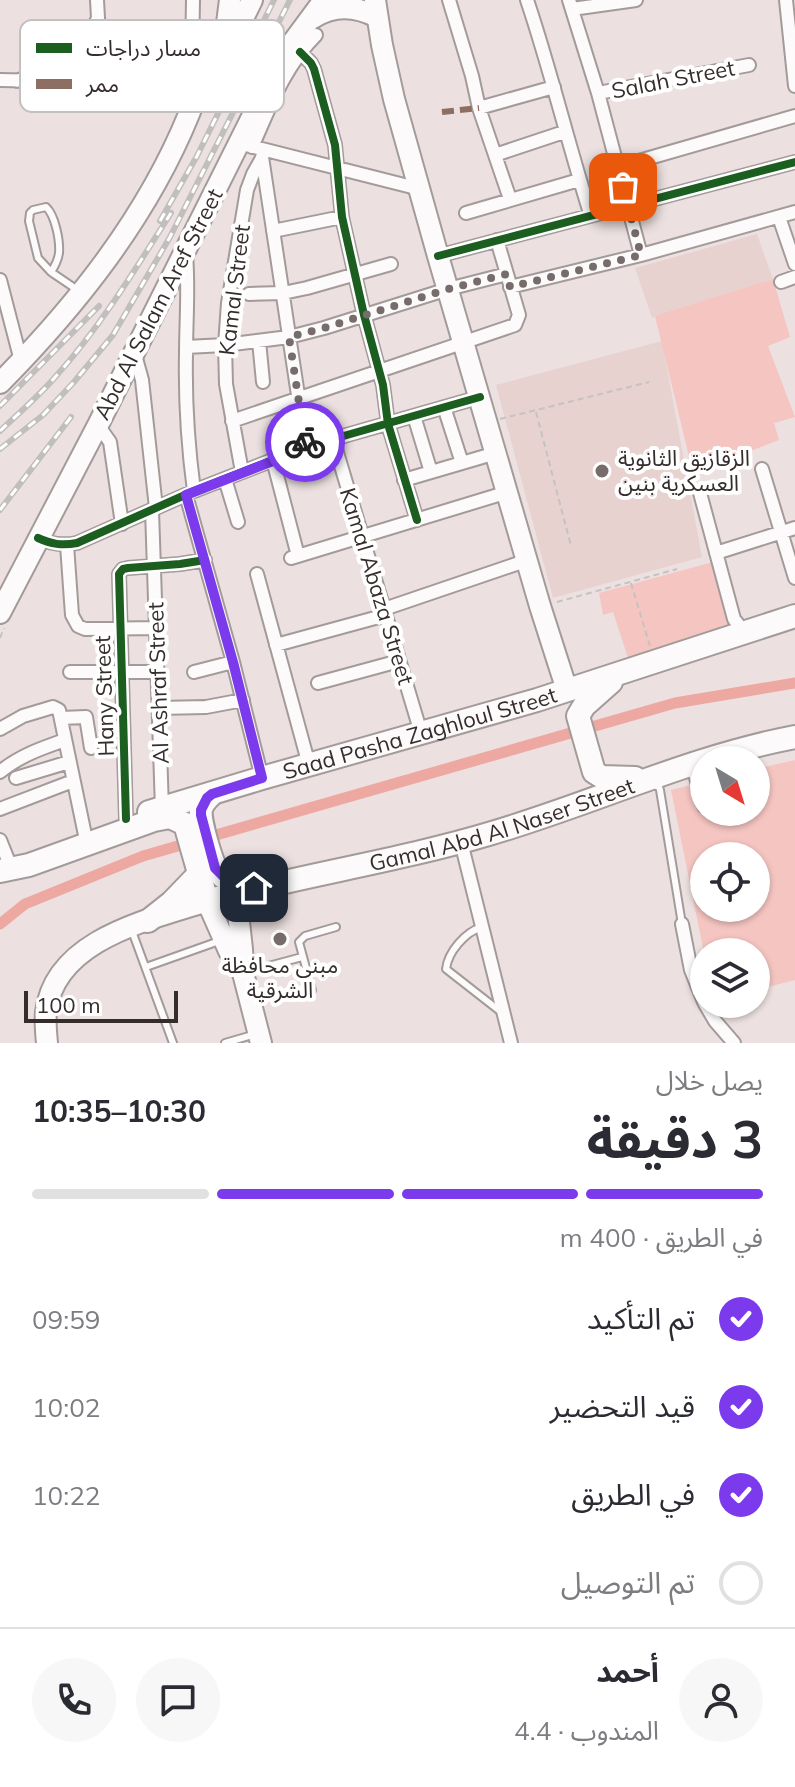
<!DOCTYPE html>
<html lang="ar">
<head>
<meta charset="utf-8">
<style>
	:root { --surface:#fff; --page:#f7f7f7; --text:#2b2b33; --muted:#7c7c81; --line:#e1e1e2; --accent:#7c3aed }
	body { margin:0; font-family:Mulish,"Noto Sans Arabic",sans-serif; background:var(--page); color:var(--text); direction:rtl; height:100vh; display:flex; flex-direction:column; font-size:30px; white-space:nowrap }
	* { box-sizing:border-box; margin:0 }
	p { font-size:26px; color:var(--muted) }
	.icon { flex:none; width:44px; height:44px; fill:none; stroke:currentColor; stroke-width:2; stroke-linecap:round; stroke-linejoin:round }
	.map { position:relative; height:1043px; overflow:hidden; direction:ltr }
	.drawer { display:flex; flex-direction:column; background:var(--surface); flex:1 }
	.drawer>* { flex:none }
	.needle { width:52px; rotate:142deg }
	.buttons { position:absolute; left:690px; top:746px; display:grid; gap:16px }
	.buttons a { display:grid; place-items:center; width:80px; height:80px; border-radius:50%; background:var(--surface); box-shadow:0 2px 6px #0004; font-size:40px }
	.scale { position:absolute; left:24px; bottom:20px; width:154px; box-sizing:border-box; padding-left:8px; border:4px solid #352d2c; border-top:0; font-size:22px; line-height:28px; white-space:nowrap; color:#352d2c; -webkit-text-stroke:6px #fff; paint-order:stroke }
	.pin { position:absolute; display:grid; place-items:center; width:68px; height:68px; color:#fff; margin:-34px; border-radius:16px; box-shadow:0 4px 12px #0006 }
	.courier { position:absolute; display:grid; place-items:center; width:80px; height:80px; margin:-40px; border:6px solid #7c3aed; border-radius:50%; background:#fff; color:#222; box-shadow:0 2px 10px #0007 }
	.overview em { font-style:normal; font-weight:700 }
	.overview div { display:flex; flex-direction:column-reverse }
	.overview { display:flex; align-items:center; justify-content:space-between; height:136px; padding:0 32px }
	h1 { font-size:52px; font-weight:700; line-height:60px }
	.bar { display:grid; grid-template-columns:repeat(4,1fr); gap:12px 8px; align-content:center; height:96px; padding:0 32px }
	.bar i { height:10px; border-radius:6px; background:var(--line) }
	.bar .selected { background:var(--accent) }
	.bar p { grid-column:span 4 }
	.line { display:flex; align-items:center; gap:20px; padding:0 32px; border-top:2px solid var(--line) }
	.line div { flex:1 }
	.round { display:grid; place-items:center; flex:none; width:84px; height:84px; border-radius:42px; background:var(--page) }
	ol { padding:0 32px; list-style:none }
	li { display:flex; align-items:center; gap:24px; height:88px }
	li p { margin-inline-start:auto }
	li .icon { padding:8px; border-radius:50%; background:var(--accent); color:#fff; stroke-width:4 }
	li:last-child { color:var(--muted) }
	li i { width:44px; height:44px; border:4px solid var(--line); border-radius:50% }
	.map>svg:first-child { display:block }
	.built { fill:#e7d2d0 }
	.green { fill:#f5c5c1; fill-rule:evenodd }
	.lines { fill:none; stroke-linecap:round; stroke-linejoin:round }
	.canal { stroke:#eea8a2; stroke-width:11 }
	.lane-casing { stroke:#a39b9a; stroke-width:10 }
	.street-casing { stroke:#a39b9a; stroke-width:16 }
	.primary-casing { stroke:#a39b9a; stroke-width:24 }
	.highway-casing { stroke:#a39b9a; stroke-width:26 }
	.path { stroke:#c5c2c2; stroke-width:2; stroke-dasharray:6 4; stroke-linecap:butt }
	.lane { stroke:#fcfafa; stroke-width:6 }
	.street { stroke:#fcfafa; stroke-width:12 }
	.primary { stroke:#fcfafa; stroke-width:20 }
	.highway { stroke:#fcfafa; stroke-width:22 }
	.rail-casing { stroke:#c1bebe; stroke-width:6 }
	.rail { stroke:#fff; stroke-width:3; stroke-dasharray:9; stroke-linecap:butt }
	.quiet { stroke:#8d6e63; stroke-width:6; stroke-dasharray:12 6; stroke-linecap:butt }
	.cycleway-casing { stroke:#fff; stroke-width:13 }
	.cycleway { stroke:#1b5e20; stroke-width:8 }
	.done { stroke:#756c6b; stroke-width:8; stroke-dasharray:0 14.4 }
	.route { stroke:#7c3aed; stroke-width:10 }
	.poi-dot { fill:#756c6b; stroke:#fff; stroke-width:3 }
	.labels { text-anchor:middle; stroke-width:8; stroke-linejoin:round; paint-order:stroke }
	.street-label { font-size:22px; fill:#352d2c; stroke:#fff }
	.poi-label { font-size:22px; fill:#352d2c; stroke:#fff; text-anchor:start }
	.key { fill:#fff; stroke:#c2c0c0; stroke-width:2 }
	.key-label { font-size:22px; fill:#352d2c }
</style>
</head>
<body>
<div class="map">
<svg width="795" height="1043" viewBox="0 0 795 1043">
	<rect width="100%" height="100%" fill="#ece1e0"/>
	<path class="built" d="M757 234 773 279 652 318 635 268Z
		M662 341 702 557 553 598 496 385Z"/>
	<path class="green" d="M773 279 790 337 768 346 795 417 774 423 779 440 693 473 655 316Z
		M713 562 731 625 630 664 613 612 603 615 599 593Z
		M795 760V980L756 990V952L704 953 671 790 704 782V812H756V769ZM704 856H756V908H704Z"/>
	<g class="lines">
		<path class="canal" d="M0 924 25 904 143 856 675 703 795 683"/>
		<g class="lane-casing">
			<path id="lane" d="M51 272 38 258 29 221 30 213 33 210 46 207C55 215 60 240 59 253 58 260 55 266 51 272L79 291
				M654 785 659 787 660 790 682 924
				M482 927C465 932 448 952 446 969L501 1012
				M132 931 173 1043
				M146 967 222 940
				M246 972 302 957
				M312 990 299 942 305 936 336 927
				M225 1043 256 1034"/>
		</g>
		<g class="street-casing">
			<path id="street" d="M449 0 472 76 479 108 510 199
				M527 0C551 71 568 144 591 216
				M569 0 598 93 641 255
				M786 0 795 86
				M572 9 636 0
				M300 52 311 63 314 69 335 145 342 217 364 315 383 385 388 424 417 520
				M0 80 99 82
				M17 81 68 60 88 39 98 18 97 0
				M598 93 749 65
				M479 108 554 87
				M185 110 187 81 192 59 193 0
				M238 143 420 189
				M252 147C270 107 284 67 316 35
				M495 155 564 132
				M262 157 306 448
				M618 167 795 116
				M466 213 579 180
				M779 217 795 264
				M273 231 342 217
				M186 255C189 288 186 321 186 354 185 400 188 446 194 491
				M438 256 795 162
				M0 280 21 361
				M781 282 795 277
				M510 287 641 255 795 212
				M249 294 283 293 307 288 391 264
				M259 341 263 382
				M186 347 225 345 289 337 324 328 448 289 507 274
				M134 351 142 380 156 508
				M444 407 462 463
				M414 416 431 472
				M232 421 515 325 519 315 497 240
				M98 425 110 442 122 524
				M333 439 421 733
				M273 460 298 556
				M762 469 795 578
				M242 472 226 384 225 345 228 303 247 190 253 174 262 158
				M225 479 238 522
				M404 480 496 453
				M700 493 734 619 744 632
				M186 495 233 662 262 778
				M152 510 162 809
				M38 538C51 544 62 546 77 543L194 491 273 460 333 439 480 397
				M67 545 72 615 78 626 85 629 157 628
				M716 553 795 528
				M291 558 508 492
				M257 574 309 765
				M384 609 528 560
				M276 645 386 615
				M70 672H158
				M194 672 233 662
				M318 683 399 661
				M159 708 206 707 243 700
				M61 718 86 717 91 748
				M0 729 23 716 53 707 59 710 85 835
				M692 763 704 806
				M0 772C19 756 42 748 65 740
				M16 778 69 762
				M0 809 73 781
				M126 819 119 574 123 569 128 568 180 564 205 560
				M0 840 8 860
				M461 842 511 1043
				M682 924 691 970 704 1002
				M705 1004 715 1021 734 1043"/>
		</g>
		<g class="primary-casing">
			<path id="primary" d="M375 0 382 45 394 99 438 256 540 606 565 684 568 688H576
				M313 18C334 4 356 6 377 17
				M228 49 252 0
				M0 383C77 305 147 217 189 114 198 90 213 67 223 42 227 30 228 13 230 0
				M0 613 98 425 274 73 290 46 324 0
				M254 888 243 903 239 922 242 949 243 973 261 1043
				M47 1043C46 1033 45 1022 46 1012 55 939 149 920 207 901L229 951 243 973"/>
		</g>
		<g class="highway-casing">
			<g id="highway">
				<path d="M611 682 584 706 578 716 594 772 602 777 635 778"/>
				<path d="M212 794C207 799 202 803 201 810 199 820 212 865 219 873 228 883 240 887 254 888"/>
				<path id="s1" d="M149 812 262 778 537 700 795 616"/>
				<path id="s2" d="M0 871 29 865 154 820 170 817 185 824 207 901C301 875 399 861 492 833 594 803 690 757 795 737"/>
				<path d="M148 921 172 902 199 874"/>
			</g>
		</g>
		<path class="path" d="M536 412 571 546
			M500 419 649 382
			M631 583 650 646
			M557 602 677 569
			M0 638 4 628"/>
		<use href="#lane" class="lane"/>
		<use href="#street" class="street"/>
		<use href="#primary" class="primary"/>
		<use href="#highway" class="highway"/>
		<g class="rail-casing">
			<path id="rail" d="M160 221 197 156 274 0
				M0 406 99 306
				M0 431C19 413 40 395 57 375 101 326 136 268 171 213
				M0 449 43 415 74 382 113 335 170 237 290 0
				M0 510 71 417"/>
		</g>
		<use href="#rail" class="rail"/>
		<path class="quiet" d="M442 112 479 108"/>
		<g class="cycleway-casing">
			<path id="cycleway" d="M300 52 311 63 314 69 335 145 342 217 364 315 383 385 388 424 417 520
				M438 256 795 162
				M38 538C51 544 62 546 77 543L194 491 273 460 333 439 480 397
				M126 819 119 574 123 569 128 568 180 564 205 560"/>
		</g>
		<use href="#cycleway" class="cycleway"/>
	</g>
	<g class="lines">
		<path class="done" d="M305 442 289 337 324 328 448 289 507 274 510 287 641 255 623 187"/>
		<path class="route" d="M254 888 245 887 228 881 215 868 201 815V810L207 798 212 794 262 778 233 662 186 495 306 448 305 442"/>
	</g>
	<g class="poi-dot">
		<circle cx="602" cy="471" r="8"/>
		<circle cx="280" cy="939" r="8"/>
	</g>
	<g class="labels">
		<g class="street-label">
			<text transform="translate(673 79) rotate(-11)" y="8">Salah Street</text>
			<text transform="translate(234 290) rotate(-83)" y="8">Kamal Street</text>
			<text transform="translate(158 304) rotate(-63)" y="8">Abd Al Salam Aref Street</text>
			<text transform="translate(377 586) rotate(73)" y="8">Kamal Abaza Street</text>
			<text transform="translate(158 683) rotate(-92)" y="8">Al Ashraf Street</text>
			<text transform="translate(104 696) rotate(-92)" y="8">Hany Street</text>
			<text dy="8" stroke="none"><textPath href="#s1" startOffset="282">Saad Pasha Zaghloul Street</textPath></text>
			<text dy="8" stroke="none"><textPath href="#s2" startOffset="580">Gamal Abd Al Naser Street</textPath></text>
		</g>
		<g class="poi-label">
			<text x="618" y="466">الزقازيق الثانوية<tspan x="618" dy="25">العسكرية بنين</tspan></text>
			<text x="280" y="973" text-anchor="middle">مبنى محافظة<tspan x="280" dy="25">الشرقية</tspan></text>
		</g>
	</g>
	<rect x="20" y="20" width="264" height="92" rx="12" class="key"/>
	<rect x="36" y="43" width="36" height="10" fill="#1b5e20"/>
	<rect x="36" y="79" width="36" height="10" fill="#8d6e63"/>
	<g class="key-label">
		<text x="86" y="56">مسار دراجات</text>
		<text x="86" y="92">ممر</text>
	</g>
</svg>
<div class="buttons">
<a><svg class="needle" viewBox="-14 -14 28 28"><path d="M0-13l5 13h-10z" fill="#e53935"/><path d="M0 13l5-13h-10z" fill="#7c7c81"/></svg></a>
<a><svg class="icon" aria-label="locate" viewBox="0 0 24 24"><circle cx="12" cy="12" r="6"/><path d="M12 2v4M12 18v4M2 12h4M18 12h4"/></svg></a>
<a><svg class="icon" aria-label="layers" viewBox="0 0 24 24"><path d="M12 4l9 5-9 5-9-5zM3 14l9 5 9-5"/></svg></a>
</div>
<div class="scale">100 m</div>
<div class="pin" style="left:623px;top:187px;background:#ea580c"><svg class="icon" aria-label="bag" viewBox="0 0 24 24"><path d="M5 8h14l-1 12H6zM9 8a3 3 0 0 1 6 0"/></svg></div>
<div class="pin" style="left:254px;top:888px;background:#1f2937"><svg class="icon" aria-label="home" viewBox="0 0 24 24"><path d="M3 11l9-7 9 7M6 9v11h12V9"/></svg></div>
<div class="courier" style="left:305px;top:442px"><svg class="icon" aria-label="bike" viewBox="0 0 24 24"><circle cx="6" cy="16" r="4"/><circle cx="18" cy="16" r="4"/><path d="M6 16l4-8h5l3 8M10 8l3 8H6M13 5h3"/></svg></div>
</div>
<section class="drawer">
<div class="overview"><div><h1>3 دقيقة</h1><p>يصل خلال</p></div><em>10:30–10:35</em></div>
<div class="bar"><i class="selected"></i><i class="selected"></i><i class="selected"></i><i></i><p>في الطريق · 400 m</p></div>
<ol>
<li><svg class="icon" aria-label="check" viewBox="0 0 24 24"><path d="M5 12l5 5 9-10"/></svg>تم التأكيد<p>09:59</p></li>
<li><svg class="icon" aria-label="check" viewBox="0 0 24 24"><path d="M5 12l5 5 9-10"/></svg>قيد التحضير<p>10:02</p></li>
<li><svg class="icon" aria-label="check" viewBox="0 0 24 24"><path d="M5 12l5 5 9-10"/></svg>في الطريق<p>10:22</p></li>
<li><i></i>تم التوصيل</li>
</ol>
<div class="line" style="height:144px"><a class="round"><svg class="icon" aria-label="person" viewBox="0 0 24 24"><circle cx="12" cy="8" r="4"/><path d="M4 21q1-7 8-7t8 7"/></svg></a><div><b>أحمد</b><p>المندوب · 4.4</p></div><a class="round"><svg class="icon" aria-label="chat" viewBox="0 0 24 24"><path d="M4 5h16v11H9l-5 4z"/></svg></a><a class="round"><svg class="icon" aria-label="phone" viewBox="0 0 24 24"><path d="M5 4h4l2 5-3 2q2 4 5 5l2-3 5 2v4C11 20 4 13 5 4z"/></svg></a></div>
</section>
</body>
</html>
